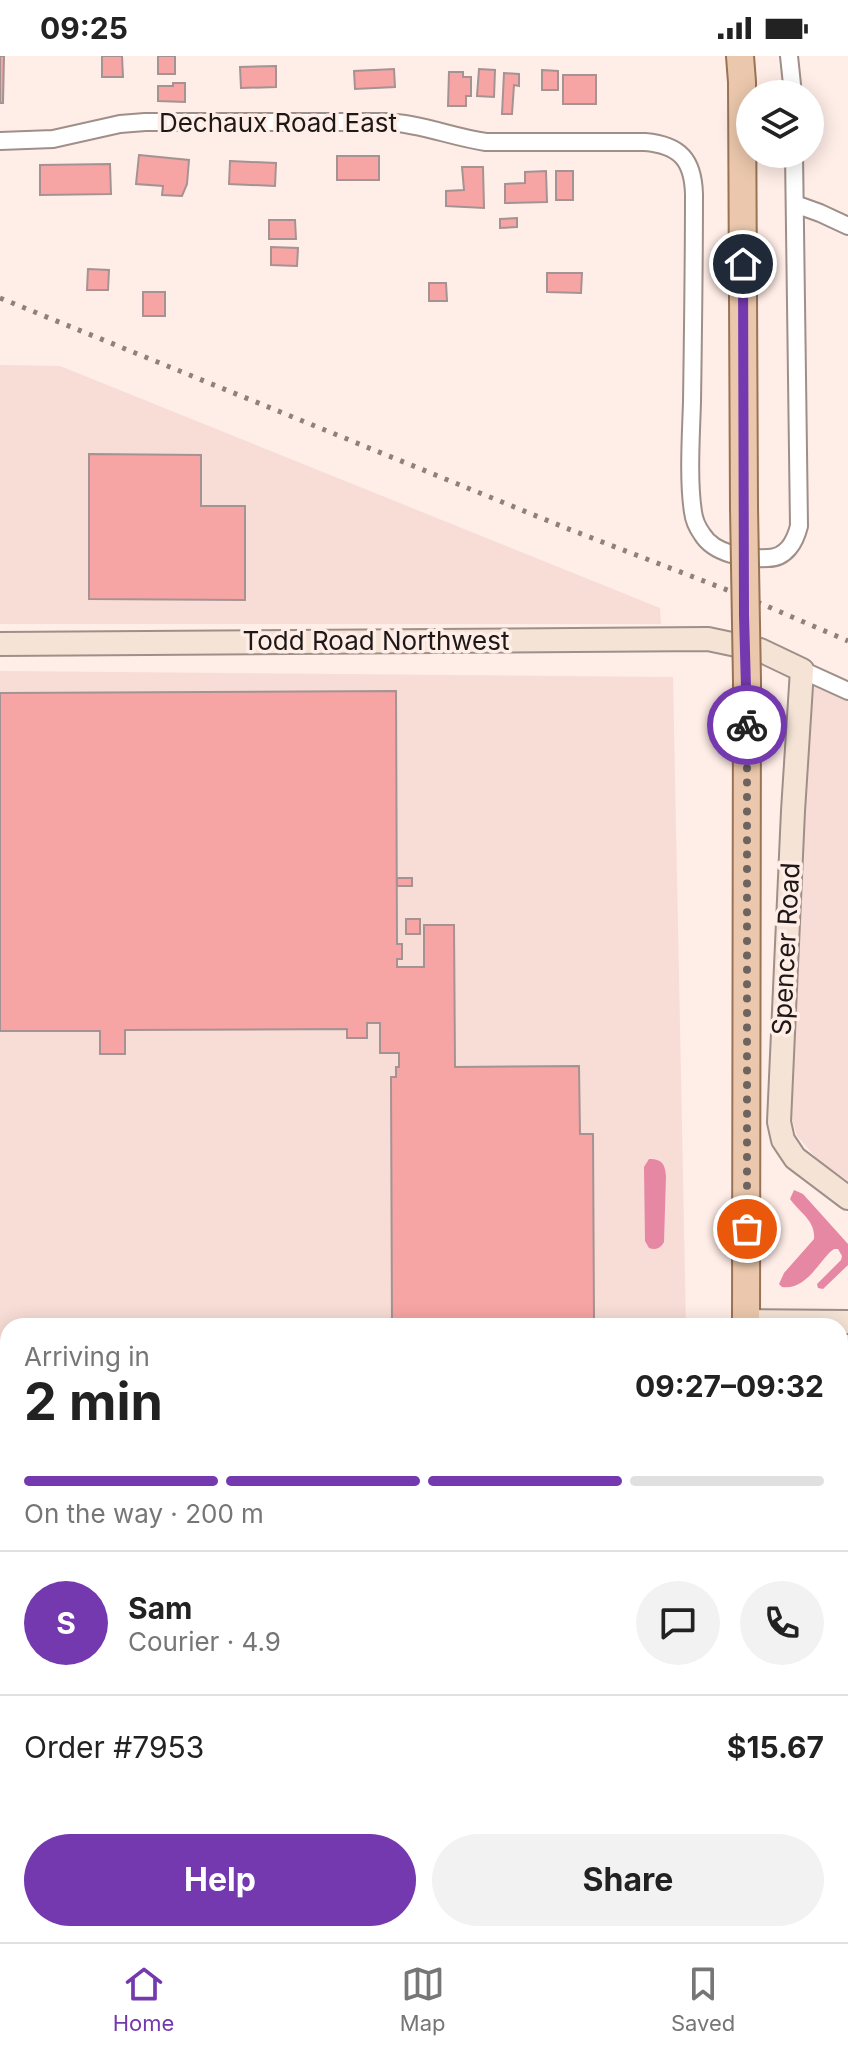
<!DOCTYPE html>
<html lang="en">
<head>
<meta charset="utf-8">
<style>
	:root { --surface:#fff; --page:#f2f2f2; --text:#222; --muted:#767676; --line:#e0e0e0; --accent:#7439af }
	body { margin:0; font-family:Inter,sans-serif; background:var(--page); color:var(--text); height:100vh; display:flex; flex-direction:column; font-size:30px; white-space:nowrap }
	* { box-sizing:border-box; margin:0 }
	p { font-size:26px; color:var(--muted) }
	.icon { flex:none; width:44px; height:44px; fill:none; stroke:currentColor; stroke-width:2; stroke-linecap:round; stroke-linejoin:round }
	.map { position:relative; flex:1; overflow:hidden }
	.drawer { position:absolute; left:0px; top:1262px; width:848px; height:624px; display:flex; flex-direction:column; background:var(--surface); border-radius:24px 24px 0 0; box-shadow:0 4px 20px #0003 }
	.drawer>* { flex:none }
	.tools { position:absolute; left:736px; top:24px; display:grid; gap:16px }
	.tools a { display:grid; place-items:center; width:88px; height:88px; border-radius:50%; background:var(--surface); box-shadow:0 4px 20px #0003; font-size:40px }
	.pin { position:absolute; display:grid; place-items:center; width:68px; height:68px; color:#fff; margin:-34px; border:4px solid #fff; border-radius:50%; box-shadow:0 2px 8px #0007 }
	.courier { position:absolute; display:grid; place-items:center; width:80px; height:80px; margin:-40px; border:6px solid #7439af; border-radius:50%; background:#fff; color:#222; box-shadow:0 2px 10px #0007 }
	.headline em { font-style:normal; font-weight:700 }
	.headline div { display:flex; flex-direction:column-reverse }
	.headline { display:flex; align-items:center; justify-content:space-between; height:136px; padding:0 24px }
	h1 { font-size:52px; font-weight:700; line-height:60px }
	.bar { display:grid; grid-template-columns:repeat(4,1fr); gap:12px 8px; align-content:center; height:96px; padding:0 24px }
	.bar i { height:10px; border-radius:6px; background:var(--line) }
	.bar .on { background:var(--accent) }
	.bar p { grid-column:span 4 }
	.line { display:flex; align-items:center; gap:20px; padding:0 24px; border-top:2px solid var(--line) }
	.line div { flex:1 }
	.round { display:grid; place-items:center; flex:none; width:84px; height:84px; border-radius:42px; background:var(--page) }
	.primary-button { display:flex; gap:16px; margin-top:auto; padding:16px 24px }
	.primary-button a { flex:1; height:92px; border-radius:48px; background:var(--accent); color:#fff; font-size:32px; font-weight:700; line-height:92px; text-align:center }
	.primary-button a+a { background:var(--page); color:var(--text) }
	.status { display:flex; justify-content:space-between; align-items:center; height:56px; padding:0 40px; background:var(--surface); direction:ltr }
	.status svg { height:22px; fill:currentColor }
	.dock { display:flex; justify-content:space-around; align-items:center; height:112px; border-top:2px solid var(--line); background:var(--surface); font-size:22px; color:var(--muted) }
	.dock a { display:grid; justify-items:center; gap:4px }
	.dock .on { color:var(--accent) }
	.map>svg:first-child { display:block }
	.built { fill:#f7ddd5 }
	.water { fill:#e687a4 }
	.building { fill:#f6a5a4; stroke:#a59393; stroke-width:2 }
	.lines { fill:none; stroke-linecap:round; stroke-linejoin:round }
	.street-casing { stroke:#9f8f89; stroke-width:20 }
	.secondary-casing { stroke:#9f8f89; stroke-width:26 }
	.primary-casing { stroke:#9a7355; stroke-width:30 }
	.street { stroke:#fff; stroke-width:16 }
	.secondary { stroke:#f5e4d6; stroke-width:22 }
	.primary { stroke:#ebc8ad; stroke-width:26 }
	.rail { stroke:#8c817d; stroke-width:5; stroke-dasharray:4 8; stroke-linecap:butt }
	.primary-bridge-casing { stroke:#9a7355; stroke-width:30; stroke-linecap:butt }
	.primary-bridge { stroke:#ebc8ad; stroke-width:26 }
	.done { stroke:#6d635f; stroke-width:8; stroke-dasharray:0 14.4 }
	.route { stroke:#7439af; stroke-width:10 }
	.labels { text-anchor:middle; stroke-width:7; stroke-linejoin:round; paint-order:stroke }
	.street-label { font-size:26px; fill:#1e1816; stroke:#ffede7 }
</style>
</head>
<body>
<div class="status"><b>09:25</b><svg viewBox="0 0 49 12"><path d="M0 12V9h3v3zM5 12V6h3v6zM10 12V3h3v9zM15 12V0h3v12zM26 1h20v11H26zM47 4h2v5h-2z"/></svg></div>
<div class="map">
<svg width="848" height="1886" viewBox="0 0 848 1886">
	<rect width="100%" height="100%" fill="#ffede7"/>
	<path class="built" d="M0 309 60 310 660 552 661 568H0Z
		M0 615 673 621 686 1270H8V1702L0 1698Z
		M810 629 848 645V1125L817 1103 797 1080 790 1057Z
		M840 1282 848 1283V1886H385L368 1878H840Z
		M0 1763 8 1767V1878H234L250 1886H0Z"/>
	<path class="water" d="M649 1103C662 1103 665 1108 666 1120L664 1186C660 1193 656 1194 649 1192L645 1185 644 1111Z
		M794 1134 803 1138 848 1188V1209L823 1233 818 1232 817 1228 841 1204 842 1200 838 1193H834L830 1196C816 1211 804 1234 782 1231L779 1228 784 1217 814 1183C816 1165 799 1156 790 1143Z"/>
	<path class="building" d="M0 0H4L3 47H0Z
		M102 0H122L123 21H102Z
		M158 0H175V18H158Z
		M276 10V31L241 32 240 11Z
		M394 13 395 31 355 33 354 15Z
		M479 13 495 14 494 41 477 40Z
		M542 14 558 15V34H542Z
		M449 16H463V21H471V40H466V50H448Z
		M504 17 519 18V30L514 29 512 58H502Z
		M563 19H596V48H563Z
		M173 27H185V46L158 45V30H173Z
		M139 99 189 104 187 128 182 140 162 139 163 130 136 128Z
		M337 100H379V124H337Z
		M230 105 276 107 275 130 229 128Z
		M110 108 111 138 40 139V109Z
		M462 111H483L484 152 446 150V135L464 134Z
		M546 115 547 146 505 147V128L525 127V116Z
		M556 115H573V144H556Z
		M517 162V171L500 172V163Z
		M269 164H295L296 183H269Z
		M271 191 298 192 297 210 271 209Z
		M88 213 109 214 108 234H87Z
		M547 217H582L581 237 547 236Z
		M429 227H446L447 245H429Z
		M143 236H165V260H143Z
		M89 398 201 399V450H245V544L89 543Z
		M396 635 397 888H402V903H397V911H424V869H454L455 1011 579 1010 580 1078H593L594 1264H636V1270H392L391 1021H396V1011H399V997H380V967H367V982H347V973L125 974V998H100V975H0V637Z
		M397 822H412V830H397Z
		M406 863H420V878H406Z
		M840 1382H848V1419H841Z
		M0 1559 8 1564 0 1580Z
		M0 1828 8 1832V1878H69L65 1886H0Z"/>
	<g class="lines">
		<g class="street-casing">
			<path id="street" d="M789 0 793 38
				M0 85 53 83 120 68 145 66H388C422 68 452 81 486 86H645C680 89 693 104 694 138 694 207 693 277 692 346 691 379 688 424 693 456 694 464 697 471 702 478 714 498 745 503 768 502 786 502 795 486 799 470L794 98
				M795 148 820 157 848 170
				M802 614 848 635"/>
		</g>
		<g class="secondary-casing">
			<path id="secondary" d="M0 588 708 583 760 594 802 614 793 755 779 1066 783 1084 795 1102 848 1142
				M746 1265 848 1266
				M0 1736 8 1740
				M291 1878 307 1886"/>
		</g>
		<g class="primary-casing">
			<path id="primary" d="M740 0 742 26 744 451
				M746 1270 747 626
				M749 1878V1886"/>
		</g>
		<use href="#street" class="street"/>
		<use href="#secondary" class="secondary"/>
		<use href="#primary" class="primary"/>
		<path class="rail" d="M0 242 566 472 748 542 848 585"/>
		<g class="primary-bridge-casing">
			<path id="primary-bridge" d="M744 451 747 626"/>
		</g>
		<use href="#primary-bridge" class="primary-bridge"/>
	</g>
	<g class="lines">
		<path class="done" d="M747 1173V669"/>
		<path class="route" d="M743 208 744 559 747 669"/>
	</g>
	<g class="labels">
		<g class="street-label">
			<text x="278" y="76">Dechaux Road East</text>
			<text x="376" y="594">Todd Road Northwest</text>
			<text transform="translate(786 893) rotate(-87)" y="9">Spencer Road</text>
		</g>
	</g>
</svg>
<div class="tools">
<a><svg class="icon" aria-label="layers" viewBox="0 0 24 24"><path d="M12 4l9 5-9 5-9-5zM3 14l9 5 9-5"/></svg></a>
</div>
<div class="pin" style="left:747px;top:1173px;background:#ea580c"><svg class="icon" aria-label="bag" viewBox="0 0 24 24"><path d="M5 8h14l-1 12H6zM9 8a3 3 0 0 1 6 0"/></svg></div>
<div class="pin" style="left:743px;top:208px;background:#1f2937"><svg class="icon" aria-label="home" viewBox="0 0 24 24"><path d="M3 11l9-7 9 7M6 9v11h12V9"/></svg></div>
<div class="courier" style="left:747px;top:669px"><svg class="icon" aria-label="bike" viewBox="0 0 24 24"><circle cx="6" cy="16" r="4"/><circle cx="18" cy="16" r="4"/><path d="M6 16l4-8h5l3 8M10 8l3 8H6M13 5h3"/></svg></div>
<section class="drawer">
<div class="headline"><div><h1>2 min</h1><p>Arriving in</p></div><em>09:27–09:32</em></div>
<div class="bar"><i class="on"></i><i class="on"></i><i class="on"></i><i></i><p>On the way · 200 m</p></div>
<div class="line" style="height:144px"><b class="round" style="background:var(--accent);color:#fff">S</b><div><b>Sam</b><p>Courier · 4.9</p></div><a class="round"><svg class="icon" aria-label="chat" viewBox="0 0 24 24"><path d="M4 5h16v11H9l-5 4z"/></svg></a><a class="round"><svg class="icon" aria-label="phone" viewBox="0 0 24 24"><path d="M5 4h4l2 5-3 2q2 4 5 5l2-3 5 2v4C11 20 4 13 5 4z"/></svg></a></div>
<div class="line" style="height:104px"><div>Order #7953</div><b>$15.67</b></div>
<div class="primary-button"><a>Help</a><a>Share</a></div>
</section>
</div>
<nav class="dock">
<a class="on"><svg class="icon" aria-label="home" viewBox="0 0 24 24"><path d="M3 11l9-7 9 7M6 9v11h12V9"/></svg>Home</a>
<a><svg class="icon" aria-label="map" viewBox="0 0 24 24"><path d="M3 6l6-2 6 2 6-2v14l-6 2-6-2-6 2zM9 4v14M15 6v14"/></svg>Map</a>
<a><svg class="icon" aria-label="saved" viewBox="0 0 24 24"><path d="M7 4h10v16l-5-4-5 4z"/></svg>Saved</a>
</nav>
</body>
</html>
